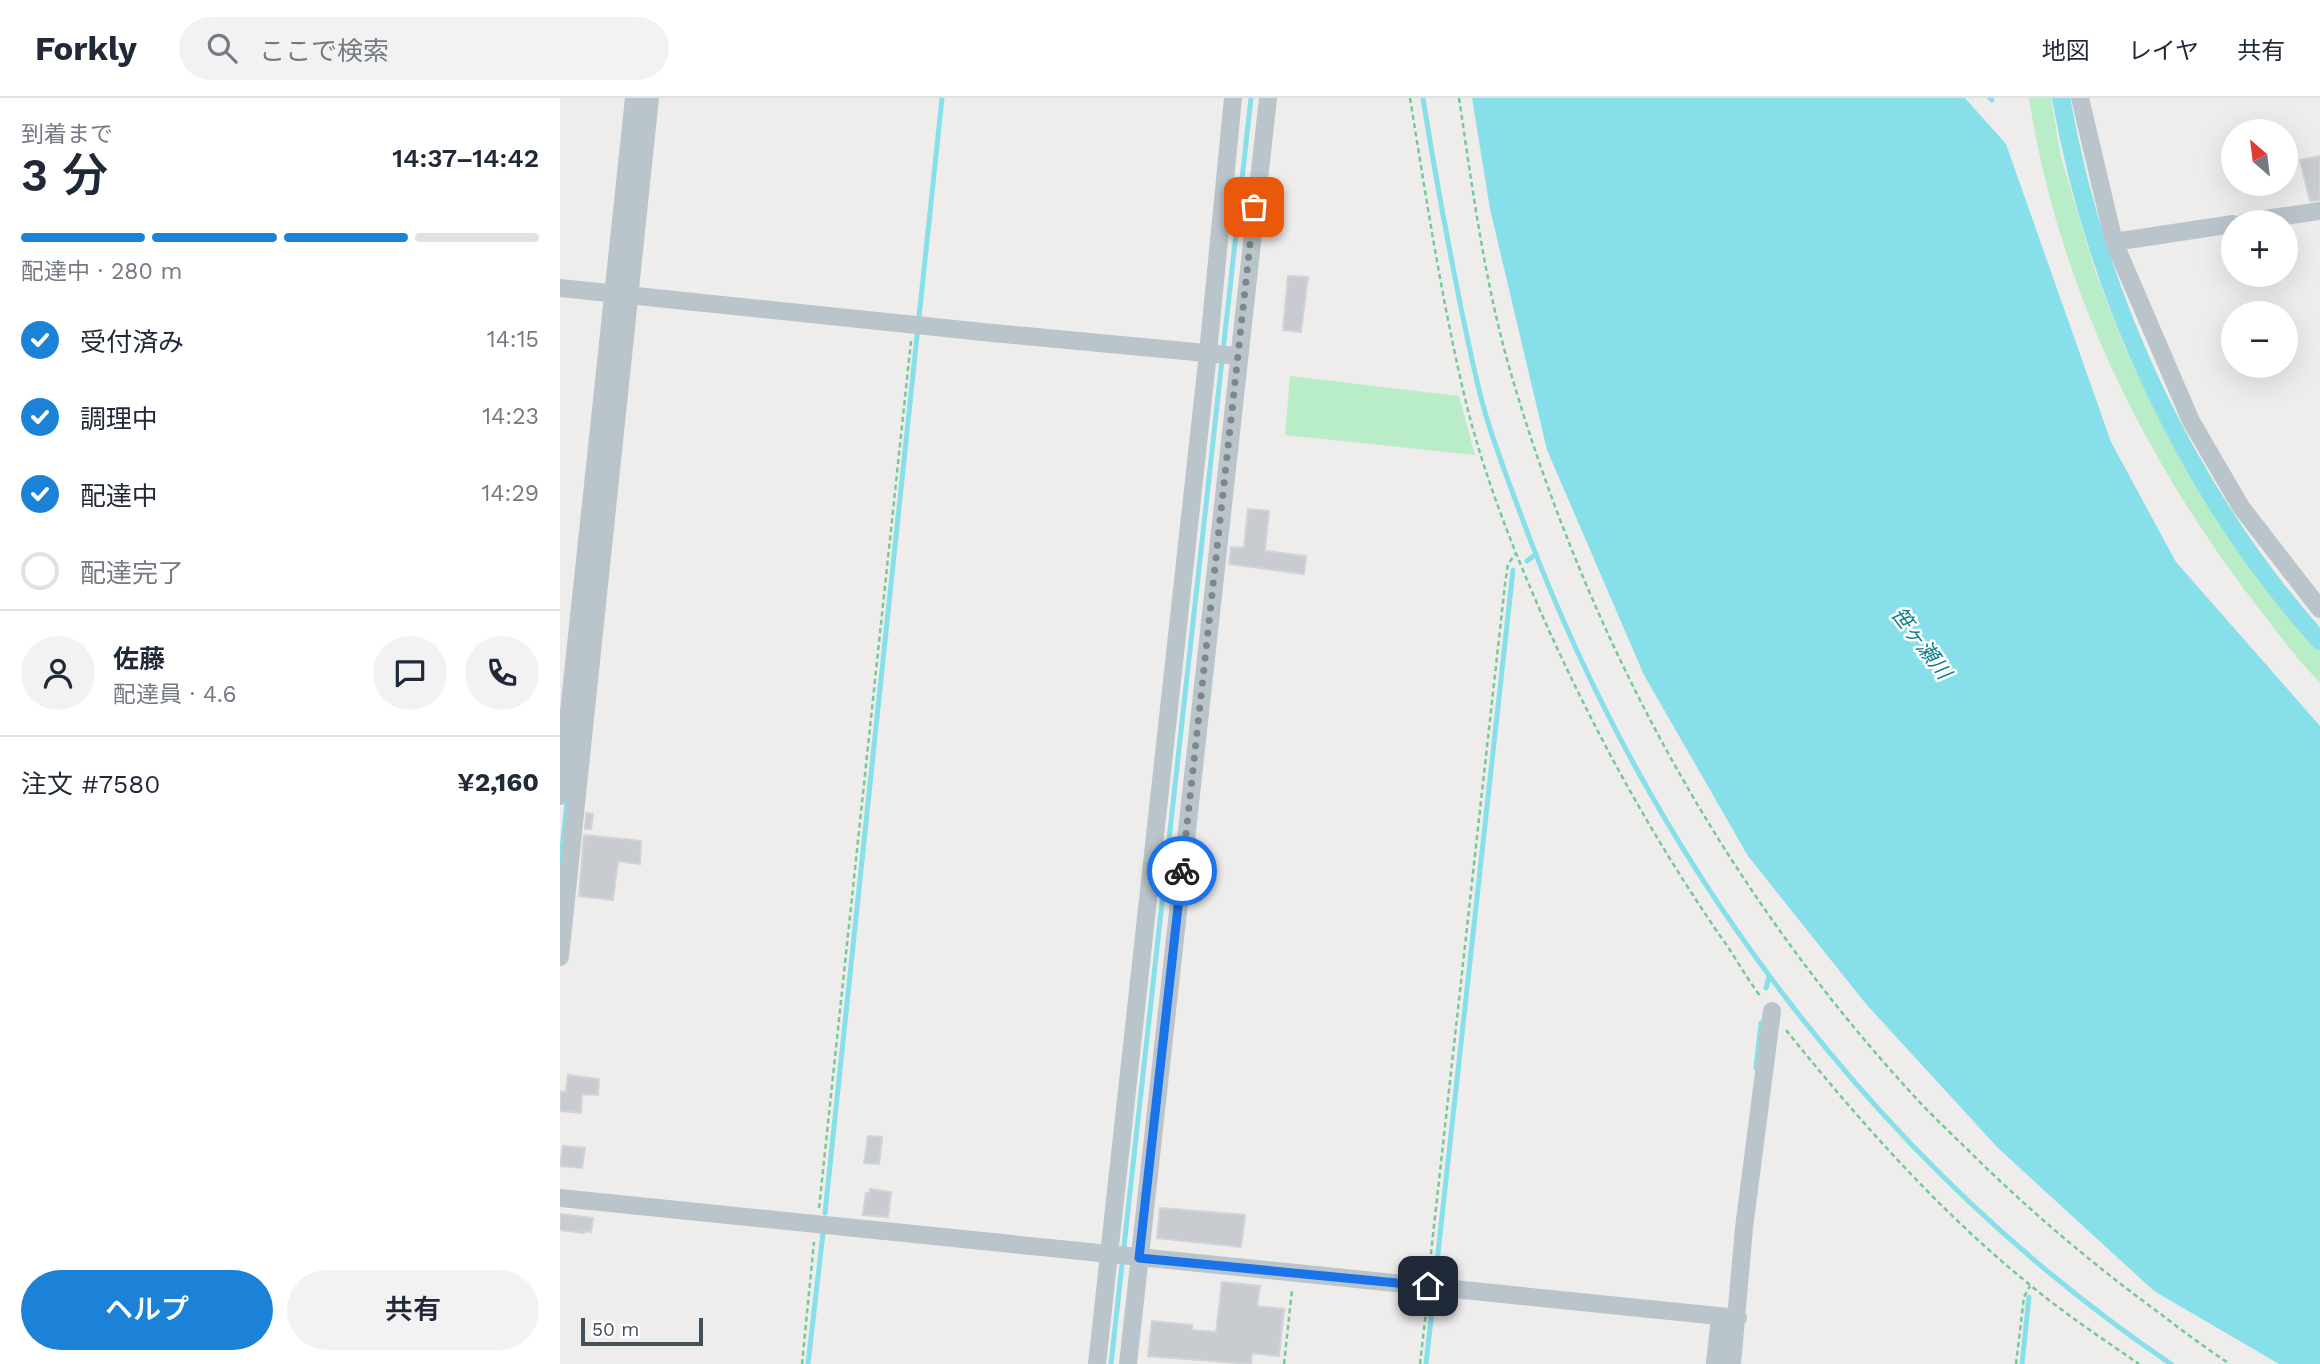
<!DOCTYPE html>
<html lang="ja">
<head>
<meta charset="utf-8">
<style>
	:root { --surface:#fff; --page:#f2f2f3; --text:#1f2937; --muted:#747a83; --line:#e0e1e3; --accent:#1c82d8 }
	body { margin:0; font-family:"Work Sans","Noto Sans JP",sans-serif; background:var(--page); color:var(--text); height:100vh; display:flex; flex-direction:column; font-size:26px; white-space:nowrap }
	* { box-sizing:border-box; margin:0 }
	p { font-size:23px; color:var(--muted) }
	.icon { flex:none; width:38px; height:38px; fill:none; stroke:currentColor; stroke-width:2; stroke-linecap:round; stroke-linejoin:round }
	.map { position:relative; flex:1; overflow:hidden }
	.side { display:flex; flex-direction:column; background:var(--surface); width:560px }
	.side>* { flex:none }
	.needle { width:46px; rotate:332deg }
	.tools { position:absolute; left:1661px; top:21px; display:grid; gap:14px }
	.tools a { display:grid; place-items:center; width:77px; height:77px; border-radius:50%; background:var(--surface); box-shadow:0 7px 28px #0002; font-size:35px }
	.scale { position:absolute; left:21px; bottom:18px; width:122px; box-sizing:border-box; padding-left:7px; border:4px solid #455159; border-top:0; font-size:19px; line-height:24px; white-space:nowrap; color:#455159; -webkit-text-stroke:5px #fff; paint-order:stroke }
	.pin { position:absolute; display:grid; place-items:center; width:60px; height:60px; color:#fff; margin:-30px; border-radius:14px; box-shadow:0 4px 10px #0006 }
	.courier { position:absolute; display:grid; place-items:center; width:70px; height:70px; margin:-35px; border:5px solid #1a73e8; border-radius:50%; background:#fff; color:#222; box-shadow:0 2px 9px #0007 }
	.summary em { font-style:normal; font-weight:600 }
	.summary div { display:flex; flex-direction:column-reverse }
	.summary { display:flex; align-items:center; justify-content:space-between; height:119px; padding:0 21px }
	h1 { font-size:46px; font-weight:600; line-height:52px }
	.bar { display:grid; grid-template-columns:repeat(4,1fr); gap:10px 7px; align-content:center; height:84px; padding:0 21px }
	.bar i { height:9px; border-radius:5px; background:var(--line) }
	.bar .current { background:var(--accent) }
	.bar p { grid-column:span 4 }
	.line { display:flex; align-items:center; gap:18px; padding:0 21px; border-top:2px solid var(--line) }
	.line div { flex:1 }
	.round { display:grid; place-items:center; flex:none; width:74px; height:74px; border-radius:37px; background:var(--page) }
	ol { padding:0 21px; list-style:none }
	li { display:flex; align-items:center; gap:21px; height:77px }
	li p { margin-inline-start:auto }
	li .icon { padding:7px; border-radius:50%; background:var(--accent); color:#fff; stroke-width:4 }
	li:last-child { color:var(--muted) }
	li i { width:38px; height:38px; border:4px solid var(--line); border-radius:50% }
	.primary-button { display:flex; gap:14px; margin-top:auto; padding:14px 21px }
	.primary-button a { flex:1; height:80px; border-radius:42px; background:var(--accent); color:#fff; font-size:28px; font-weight:600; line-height:80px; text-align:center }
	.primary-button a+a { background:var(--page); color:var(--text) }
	header { display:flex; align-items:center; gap:42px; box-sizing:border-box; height:98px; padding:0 35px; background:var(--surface); border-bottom:2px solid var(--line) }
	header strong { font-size:33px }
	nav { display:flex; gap:38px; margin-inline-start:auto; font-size:24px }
	.search { width:490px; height:63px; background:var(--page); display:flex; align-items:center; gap:18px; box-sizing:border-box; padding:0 24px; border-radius:38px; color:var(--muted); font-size:26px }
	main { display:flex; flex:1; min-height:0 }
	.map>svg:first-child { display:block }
	.green { fill:#b9edc8 }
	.water { fill:#87dfe9 }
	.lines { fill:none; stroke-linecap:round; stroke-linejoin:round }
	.stream { stroke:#87dfe9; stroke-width:5 }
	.canal { stroke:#87dfe9; stroke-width:18 }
	.building { fill:#c8ccd1; stroke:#d0d3d8; stroke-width:2 }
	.path { stroke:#73ca96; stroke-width:2.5; stroke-dasharray:5 3.5; stroke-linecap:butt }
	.minor { stroke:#bac5cb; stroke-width:18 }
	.done { stroke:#80878c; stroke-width:7; stroke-dasharray:0 12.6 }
	.route { stroke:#1a73e8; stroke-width:9 }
	.labels { text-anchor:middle; stroke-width:5; stroke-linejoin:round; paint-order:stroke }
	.water-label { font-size:21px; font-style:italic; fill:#0f7f8b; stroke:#fff }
</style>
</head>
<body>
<header>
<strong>Forkly</strong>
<div class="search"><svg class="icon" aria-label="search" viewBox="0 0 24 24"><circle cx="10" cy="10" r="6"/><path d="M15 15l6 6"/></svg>ここで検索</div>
<nav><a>地図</a><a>レイヤ</a><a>共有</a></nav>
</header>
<main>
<section class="side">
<div class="summary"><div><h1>3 分</h1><p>到着まで</p></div><em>14:37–14:42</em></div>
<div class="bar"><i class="current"></i><i class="current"></i><i class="current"></i><i></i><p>配達中 · 280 m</p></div>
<ol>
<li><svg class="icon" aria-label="check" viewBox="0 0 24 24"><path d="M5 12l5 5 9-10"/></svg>受付済み<p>14:15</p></li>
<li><svg class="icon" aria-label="check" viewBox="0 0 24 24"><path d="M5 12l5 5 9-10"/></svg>調理中<p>14:23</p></li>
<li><svg class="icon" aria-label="check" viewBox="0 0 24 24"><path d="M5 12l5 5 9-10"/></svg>配達中<p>14:29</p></li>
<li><i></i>配達完了</li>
</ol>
<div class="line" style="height:126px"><a class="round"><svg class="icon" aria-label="person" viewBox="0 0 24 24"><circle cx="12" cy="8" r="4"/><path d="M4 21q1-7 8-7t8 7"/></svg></a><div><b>佐藤</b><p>配達員 · 4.6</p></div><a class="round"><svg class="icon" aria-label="chat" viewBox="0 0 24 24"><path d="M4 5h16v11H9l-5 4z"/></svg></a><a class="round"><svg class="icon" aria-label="phone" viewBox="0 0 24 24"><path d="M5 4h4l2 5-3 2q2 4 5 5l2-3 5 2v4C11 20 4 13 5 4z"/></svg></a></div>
<div class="line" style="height:91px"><div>注文 #7580</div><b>¥2,160</b></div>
<div class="primary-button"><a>ヘルプ</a><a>共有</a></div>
</section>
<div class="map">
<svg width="1760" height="1266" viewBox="0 0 1760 1266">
	<rect width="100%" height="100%" fill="#efecec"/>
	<path class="green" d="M1469 0H1491L1501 59 1535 173 1566 252 1602 327 1644 400 1687 462 1760 551V584C1735 560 1715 531 1693 503 1581 356 1497 183 1469 0Z
		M730 278 899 298 915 357 725 337Z"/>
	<path class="water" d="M912 0H1405L1446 46 1551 344 1616 464 1760 628V1266H1719L1594 1193 1438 1050 1306 906 1188 758 1084 577 987 352 930 111Z"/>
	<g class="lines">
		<path class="stream" d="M863 0C874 70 887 140 901 210 909 247 916 285 927 321 939 360 954 398 968 436 1094 767 1316 1066 1611 1266
			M1430 0 1432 2
			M967 463 976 456
			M0 770 8 696
			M1206 890 1209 879
			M1196 970 1201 925
			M265 1115 382 0
			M875 1182 953 472
			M248 1266 263 1135
			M551 1266 691 0
			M866 1266 873 1203
			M1462 1266 1469 1199"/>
		<path class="canal" d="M1501 0C1536 197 1626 394 1760 543"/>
	</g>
	<path class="building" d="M1760 58V102L1750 103 1740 62Z
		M728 178 748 179 741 234 723 232Z
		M688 411 709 413 705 453 746 458 744 476 669 466 671 449 684 450Z
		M26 715 33 716 31 731H25Z
		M24 737 81 743 80 766 58 763 53 802 19 798Z
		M8 977 39 981 38 997 22 996 21 1015 0 1013V993L6 994Z
		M308 1038 322 1039 319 1066 304 1065Z
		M3 1048 25 1050 22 1070 0 1068Z
		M310 1091 331 1094 328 1119 303 1117 306 1095H310Z
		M600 1110 685 1117 681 1149 597 1140Z
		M0 1116 33 1120 31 1134 24 1133V1135L0 1132Z
		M662 1184 700 1188 697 1208 724 1211 719 1258 692 1255 691 1266 588 1258 592 1223 632 1227V1232L656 1234Z"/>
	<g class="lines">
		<path class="path" d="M850 0C866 99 881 198 904 296 921 369 949 441 979 510 1030 626 1091 738 1163 842 1176 860 1187 881 1201 899
			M899 0C913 94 925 188 952 279 1030 545 1166 794 1354 998 1373 1019 1394 1038 1414 1058 1473 1116 1535 1168 1602 1217 1624 1234 1647 1251 1670 1266
			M1226 932C1300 1024 1379 1113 1470 1187 1505 1216 1543 1241 1579 1266
			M259 1110 351 243
			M869 1173 945 486 948 466 956 455
			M242 1266 254 1144
			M724 1266 732 1192
			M860 1266 867 1204
			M1456 1266 1464 1199 1470 1188"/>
		<path class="minor" d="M1520 0 1554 144 1631 323 1681 409 1760 511
			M1685 124 1760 113
			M1554 144 1673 126
			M0 190 433 235 678 258
			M0 698 74 0
			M0 859 90 0
			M0 1100 1178 1220
			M537 1266 648 255 673 0
			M568 1266 708 0
			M1155 1266 1160 1218
			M1172 1266 1184 1130 1212 913"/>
	</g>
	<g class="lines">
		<path class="done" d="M622 773 694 109"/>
		<path class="route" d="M622 773 579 1160 868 1188"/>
	</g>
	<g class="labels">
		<g class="water-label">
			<text transform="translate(1361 545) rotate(53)" y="7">笹ヶ瀬川</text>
		</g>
	</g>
</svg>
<div class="tools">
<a><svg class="needle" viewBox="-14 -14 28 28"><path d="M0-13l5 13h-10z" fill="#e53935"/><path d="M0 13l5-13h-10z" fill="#747a83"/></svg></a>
<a>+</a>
<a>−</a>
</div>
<div class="scale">50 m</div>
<div class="pin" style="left:694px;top:109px;background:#ea580c"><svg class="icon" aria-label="bag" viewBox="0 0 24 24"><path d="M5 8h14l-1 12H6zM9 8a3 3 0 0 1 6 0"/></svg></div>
<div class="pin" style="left:868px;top:1188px;background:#1f2937"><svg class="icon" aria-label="home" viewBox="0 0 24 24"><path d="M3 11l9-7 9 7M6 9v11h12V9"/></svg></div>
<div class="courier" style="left:622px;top:773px"><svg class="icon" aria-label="bike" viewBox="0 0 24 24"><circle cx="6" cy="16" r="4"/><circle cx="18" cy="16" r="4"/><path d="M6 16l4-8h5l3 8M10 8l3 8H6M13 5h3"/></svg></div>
</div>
</main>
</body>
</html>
